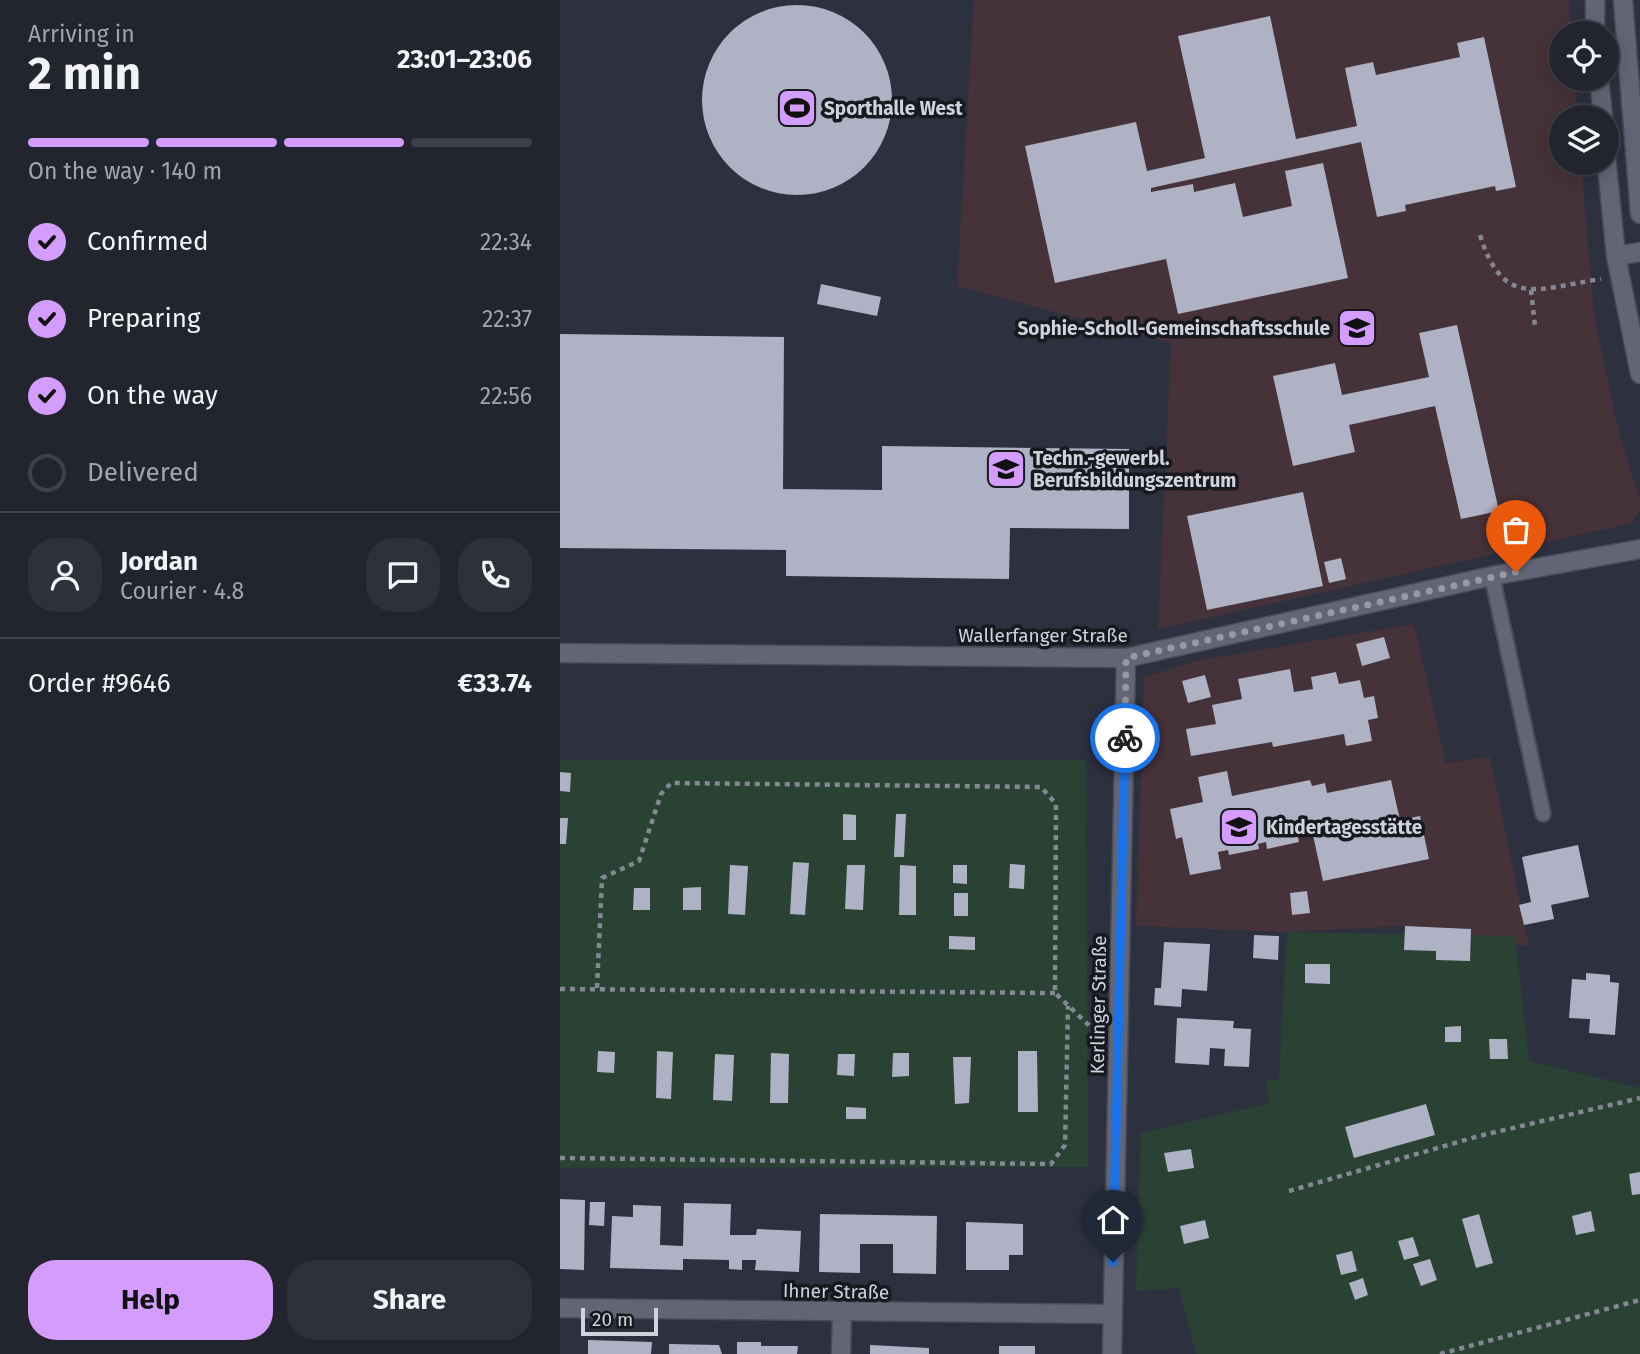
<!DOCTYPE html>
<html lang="en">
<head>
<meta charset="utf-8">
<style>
	:root { --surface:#22242e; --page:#2e303a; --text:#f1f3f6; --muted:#a2a4aa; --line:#3f414a; --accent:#d49cfc }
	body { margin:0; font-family:"Fira Sans",sans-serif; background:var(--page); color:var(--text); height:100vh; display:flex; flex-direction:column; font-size:26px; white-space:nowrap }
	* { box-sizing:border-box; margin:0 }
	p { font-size:23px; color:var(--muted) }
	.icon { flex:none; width:38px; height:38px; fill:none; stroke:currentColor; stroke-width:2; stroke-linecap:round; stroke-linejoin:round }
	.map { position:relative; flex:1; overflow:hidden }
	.details { display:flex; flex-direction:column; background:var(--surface); width:560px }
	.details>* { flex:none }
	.tools { position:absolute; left:989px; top:21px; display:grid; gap:14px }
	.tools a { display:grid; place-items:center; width:70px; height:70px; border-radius:50%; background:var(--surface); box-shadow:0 4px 18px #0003,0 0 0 2px var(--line); font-size:35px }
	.scale { position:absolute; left:21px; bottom:18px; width:77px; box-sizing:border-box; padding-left:7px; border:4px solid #d0d3dc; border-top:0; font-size:19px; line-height:24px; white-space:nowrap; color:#d0d3dc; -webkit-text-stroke:5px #17191f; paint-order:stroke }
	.pin { position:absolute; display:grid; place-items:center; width:60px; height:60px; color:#fff; margin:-72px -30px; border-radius:50% 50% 50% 0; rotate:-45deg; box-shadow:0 0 7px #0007 }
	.pin .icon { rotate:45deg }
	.courier { position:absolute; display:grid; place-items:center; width:70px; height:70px; margin:-35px; border:5px solid #1a73e8; border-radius:50%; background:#fff; color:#222; box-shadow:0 2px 9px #0007 }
	.summary em { font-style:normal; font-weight:700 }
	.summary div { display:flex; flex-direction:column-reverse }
	.summary { display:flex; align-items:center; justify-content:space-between; height:119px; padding:0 28px }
	h1 { font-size:46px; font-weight:700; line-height:52px }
	.bar { display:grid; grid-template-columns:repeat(4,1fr); gap:10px 7px; align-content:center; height:84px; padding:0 28px }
	.bar i { height:9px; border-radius:5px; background:var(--line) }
	.bar .on { background:var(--accent) }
	.bar p { grid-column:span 4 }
	.line { display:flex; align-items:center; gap:18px; padding:0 28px; border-top:2px solid var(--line) }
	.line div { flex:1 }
	.round { display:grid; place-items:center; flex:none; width:74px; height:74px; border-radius:28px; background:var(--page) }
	ol { padding:0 28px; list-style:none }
	li { display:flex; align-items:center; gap:21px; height:77px }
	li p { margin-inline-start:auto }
	li .icon { padding:7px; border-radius:50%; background:var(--accent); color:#111; stroke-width:4 }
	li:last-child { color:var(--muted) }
	li i { width:38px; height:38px; border:4px solid var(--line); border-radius:50% }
	.primary-button { display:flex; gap:14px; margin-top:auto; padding:14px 28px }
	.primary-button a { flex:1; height:80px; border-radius:28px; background:var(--accent); color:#111; font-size:28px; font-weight:700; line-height:80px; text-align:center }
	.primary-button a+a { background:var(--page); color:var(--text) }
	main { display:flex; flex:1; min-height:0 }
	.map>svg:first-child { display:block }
	.education { fill:#463239 }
	.green { fill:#2a4233 }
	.building { fill:#aeb2c4 }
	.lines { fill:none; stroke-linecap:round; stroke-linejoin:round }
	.lane-casing { stroke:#494c58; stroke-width:18 }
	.street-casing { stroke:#494c58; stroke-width:21 }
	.path { stroke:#858894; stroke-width:4.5; stroke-dasharray:5 5; stroke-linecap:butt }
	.lane { stroke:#616575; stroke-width:14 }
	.street { stroke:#616575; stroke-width:18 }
	.done { stroke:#979aa5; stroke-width:7; stroke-dasharray:0 12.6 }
	.route { stroke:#1a73e8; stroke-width:9 }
	.labels { text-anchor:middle; stroke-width:7; stroke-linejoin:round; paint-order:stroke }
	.poi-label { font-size:19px; font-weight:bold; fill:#d0d3dc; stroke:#17191f; text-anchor:start }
	.street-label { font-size:19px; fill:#d0d3dc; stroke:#17191f }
</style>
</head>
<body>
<main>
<section class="details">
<div class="summary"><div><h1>2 min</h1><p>Arriving in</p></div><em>23:01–23:06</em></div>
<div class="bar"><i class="on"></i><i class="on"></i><i class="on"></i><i></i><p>On the way · 140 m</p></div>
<ol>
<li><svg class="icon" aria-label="check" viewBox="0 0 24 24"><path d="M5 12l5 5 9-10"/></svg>Confirmed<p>22:34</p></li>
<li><svg class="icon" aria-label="check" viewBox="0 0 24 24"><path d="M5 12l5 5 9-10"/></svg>Preparing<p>22:37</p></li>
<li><svg class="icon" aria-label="check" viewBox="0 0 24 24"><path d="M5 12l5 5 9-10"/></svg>On the way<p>22:56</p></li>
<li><i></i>Delivered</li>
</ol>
<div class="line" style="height:126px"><a class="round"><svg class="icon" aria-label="person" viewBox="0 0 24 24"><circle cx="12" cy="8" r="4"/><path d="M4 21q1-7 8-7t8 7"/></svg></a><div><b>Jordan</b><p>Courier · 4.8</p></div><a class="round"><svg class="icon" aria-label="chat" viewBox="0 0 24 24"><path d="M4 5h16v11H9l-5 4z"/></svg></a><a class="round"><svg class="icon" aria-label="phone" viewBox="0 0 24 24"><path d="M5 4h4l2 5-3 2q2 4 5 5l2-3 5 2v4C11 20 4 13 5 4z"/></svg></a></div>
<div class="line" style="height:91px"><div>Order #9646</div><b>€33.74</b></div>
<div class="primary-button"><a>Help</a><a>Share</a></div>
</section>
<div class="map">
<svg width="1080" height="1354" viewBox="0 0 1080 1354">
	<rect width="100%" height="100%" fill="#2d303e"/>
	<path class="education" d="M414 0H1009L1011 33H1001V79H1014L1017 117H1001V163H1021L1034 314 1058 429 1080 500V509L1072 523 598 629 611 343 397 286Z
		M854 624 886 763 930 757 969 946 911 940 910 929 845 926 727 932 576 926 584 677 640 660Z"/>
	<path class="green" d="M0 760H526L528 1167 0 1168Z
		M727 932 955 936 969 1061 1080 1088V1354H636L619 1288 576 1291 581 1133 710 1103 705 1080H719Z"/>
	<path class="building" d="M142 100a95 95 0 1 1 190 0a95 95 0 1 1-190 0Z
		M710 16 736 139 797 126 785 68 813 62 816 75 900 57 897 43 924 37 956 187 936 191 935 186 845 205 846 211 817 217 801 142 591 188V192L633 184 634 192 675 183 683 217 732 206 725 171 763 163 788 278 618 314 606 259 495 283 465 146 576 122 587 171 645 158 618 36Z
		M261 284 321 297 317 316 257 304Z
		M897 325 939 511 901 519 875 406 789 425 795 452 733 466 713 376 775 363 782 395 869 377 859 333Z
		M0 334 224 337 223 489 322 490V446L569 449V529L450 528 449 579 226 576V550L0 548Z
		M743 492 763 586 647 610 627 516Z
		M781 558 786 579 769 583 764 562Z
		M824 637 830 658 802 666 796 644Z
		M730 669 734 692 753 689 751 677 776 672 779 684 800 680 804 698 814 696 818 718 808 720 812 741 786 746 784 734 713 747 712 742 631 756 626 729 656 724 652 705 682 699 678 679Z
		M645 675 651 697 628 703 622 681Z
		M667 771 672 796 750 780 752 786 765 783 767 793 831 780 840 820 860 816 869 859 763 881 751 826 737 829 739 842 707 849 706 842 698 844 699 849 669 855 668 850 658 852 661 869 630 875 622 837 616 839 610 809 643 802 638 777Z
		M0 772 11 773 10 792 0 791Z
		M283 814 296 815V840H283Z
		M336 814H346L344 857H334Z
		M0 818H8L6 844H0Z
		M1018 845 1029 897 991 905 994 919 964 925 959 905 971 902 962 857Z
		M233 862 249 863 245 915 230 914Z
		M450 864 465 865 464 889 449 888Z
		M170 865 188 866 185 915 168 914Z
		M287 865H305L303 910 285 909Z
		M340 865 356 866V915H339Z
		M393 865H407V884L393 883Z
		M141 887V910H123V888Z
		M74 888H90V910H73Z
		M747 891 750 913 732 915 730 893Z
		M394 893H408V916H394Z
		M845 926 911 929 910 961 876 960V951L844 950Z
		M694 935 719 936 718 960 693 958Z
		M389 936 415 937V950L389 949Z
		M604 942 650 944 647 991 622 989 621 1007 594 1005 595 988H601Z
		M745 964H770V984L745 983Z
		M1026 973 1050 975V982L1059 983 1055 1035 1029 1033 1030 1019 1009 1018 1012 979 1026 980Z
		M617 1018 674 1021 673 1028 691 1029 689 1067 664 1066 665 1049 650 1048 649 1065 615 1063Z
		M901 1026V1042H885V1027Z
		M929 1039H947L948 1059H930Z
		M38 1051 55 1052 54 1073 37 1072Z
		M97 1051 113 1052 111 1099 96 1098Z
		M458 1051H477L478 1112H458Z
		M211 1053 229 1054 228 1103H210Z
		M333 1053H349V1076L332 1077Z
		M155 1054 174 1055 172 1101 153 1100Z
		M278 1054H295L294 1076 277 1075Z
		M393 1057H411L409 1103 395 1104Z
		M866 1104 875 1135 794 1158 785 1127Z
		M286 1107 306 1108V1119H286Z
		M631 1149 634 1168 608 1172 604 1153Z
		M1080 1172V1194L1072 1195 1069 1174Z
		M0 1199 25 1200 24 1270 0 1269Z
		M30 1202H45L44 1226 29 1225Z
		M124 1203 171 1204 170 1235H196L197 1229 241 1231 239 1272 195 1270 196 1260H182V1270L169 1269V1260L123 1259V1270L50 1268 52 1216 73 1217V1205L101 1206 100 1245 123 1246Z
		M1031 1211 1035 1231 1016 1235 1012 1216Z
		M260 1214 377 1216 376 1274 333 1273V1244H300V1273L259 1272Z
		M919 1214 933 1263 916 1268 902 1219Z
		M645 1220 649 1238 624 1244 620 1226Z
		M406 1222 463 1224V1255H449V1270H406Z
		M853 1237 859 1256 844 1260 838 1241Z
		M792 1251 797 1271 781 1275 776 1255Z
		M870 1259 877 1280 861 1286 853 1264Z
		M803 1278 808 1295 795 1300 789 1283Z
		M28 1340 92 1342 91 1354H28Z
		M177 1342H201V1346H238L237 1354H177Z
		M109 1344 159 1345 162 1354H109Z
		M310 1345 369 1348V1354H310Z
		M439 1346H475V1354H439Z"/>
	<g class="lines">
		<g class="lane-casing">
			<path id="lane" d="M932 576 983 814"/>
		</g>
		<g class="street-casing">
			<path id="street" d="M1063 0 1080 214
				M1035 33V0
				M1039 79 1043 117
				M1046 156 1056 256 1080 374
				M1056 256 1080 252
				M0 653 566 658 932 576 1080 549
				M0 1308 552 1314
				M281 1354 282 1312
				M552 1354 566 658"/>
		</g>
		<path class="path" d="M920 235C943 310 979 288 1041 279
			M971 290 975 326
			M37 988 42 878 79 861 101 794 111 783 481 787 496 804 495 993 537 1033
			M0 989 495 993
			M0 1158 491 1164 505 1145 508 1006
			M729 1191 919 1136 1080 1098
			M880 1354 1080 1300"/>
		<use href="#lane" class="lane"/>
		<use href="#street" class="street"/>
	</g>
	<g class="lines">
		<path class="done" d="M565 738 566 658 956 572"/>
		<path class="route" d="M553 1262 565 738"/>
	</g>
	<defs>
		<g id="stadium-square" transform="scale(2.0125)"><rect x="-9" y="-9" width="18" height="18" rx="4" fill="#d49cfc" stroke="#17191f"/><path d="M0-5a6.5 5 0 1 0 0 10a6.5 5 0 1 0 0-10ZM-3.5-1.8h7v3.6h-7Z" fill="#111"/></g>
		<g id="school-square" transform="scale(2.0125)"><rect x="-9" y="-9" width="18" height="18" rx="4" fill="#d49cfc" stroke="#17191f"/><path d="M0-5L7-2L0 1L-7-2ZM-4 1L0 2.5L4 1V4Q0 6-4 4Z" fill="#111"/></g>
	</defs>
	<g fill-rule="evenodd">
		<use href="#stadium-square" x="237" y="108"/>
		<use href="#school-square" x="797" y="328"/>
		<use href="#school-square" x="446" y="469"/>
		<use href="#school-square" x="679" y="827"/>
	</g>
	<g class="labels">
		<g class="poi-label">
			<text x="264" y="115">Sporthalle West</text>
			<text x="770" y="335" text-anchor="end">Sophie-Scholl-Gemeinschaftsschule</text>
			<text x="473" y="465">Techn.-gewerbl.<tspan x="473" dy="22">Berufsbildungszentrum</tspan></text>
			<text x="706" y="834">Kindertagesstätte</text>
		</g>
		<g class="street-label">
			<text x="483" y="642">Wallerfanger Straße</text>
			<text transform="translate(538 1005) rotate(-89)" y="7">Kerlinger Straße</text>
			<text transform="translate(276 1291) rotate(1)" y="7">Ihner Straße</text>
		</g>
	</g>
</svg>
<div class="tools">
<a><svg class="icon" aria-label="locate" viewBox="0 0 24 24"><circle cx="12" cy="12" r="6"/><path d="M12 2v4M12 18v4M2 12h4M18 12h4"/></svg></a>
<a><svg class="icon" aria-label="layers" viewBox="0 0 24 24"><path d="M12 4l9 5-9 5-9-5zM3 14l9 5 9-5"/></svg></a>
</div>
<div class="scale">20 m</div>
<div class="pin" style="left:956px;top:572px;background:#ea580c"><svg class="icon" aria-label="bag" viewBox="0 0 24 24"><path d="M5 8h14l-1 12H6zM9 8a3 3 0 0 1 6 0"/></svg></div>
<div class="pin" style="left:553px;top:1262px;background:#1f2937"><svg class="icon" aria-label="home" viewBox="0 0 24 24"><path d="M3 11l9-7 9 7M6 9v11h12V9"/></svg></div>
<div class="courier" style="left:565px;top:738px"><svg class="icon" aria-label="bike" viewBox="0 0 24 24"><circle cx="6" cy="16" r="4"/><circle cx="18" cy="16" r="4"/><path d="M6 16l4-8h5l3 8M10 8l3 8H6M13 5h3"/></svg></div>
</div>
</main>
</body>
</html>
